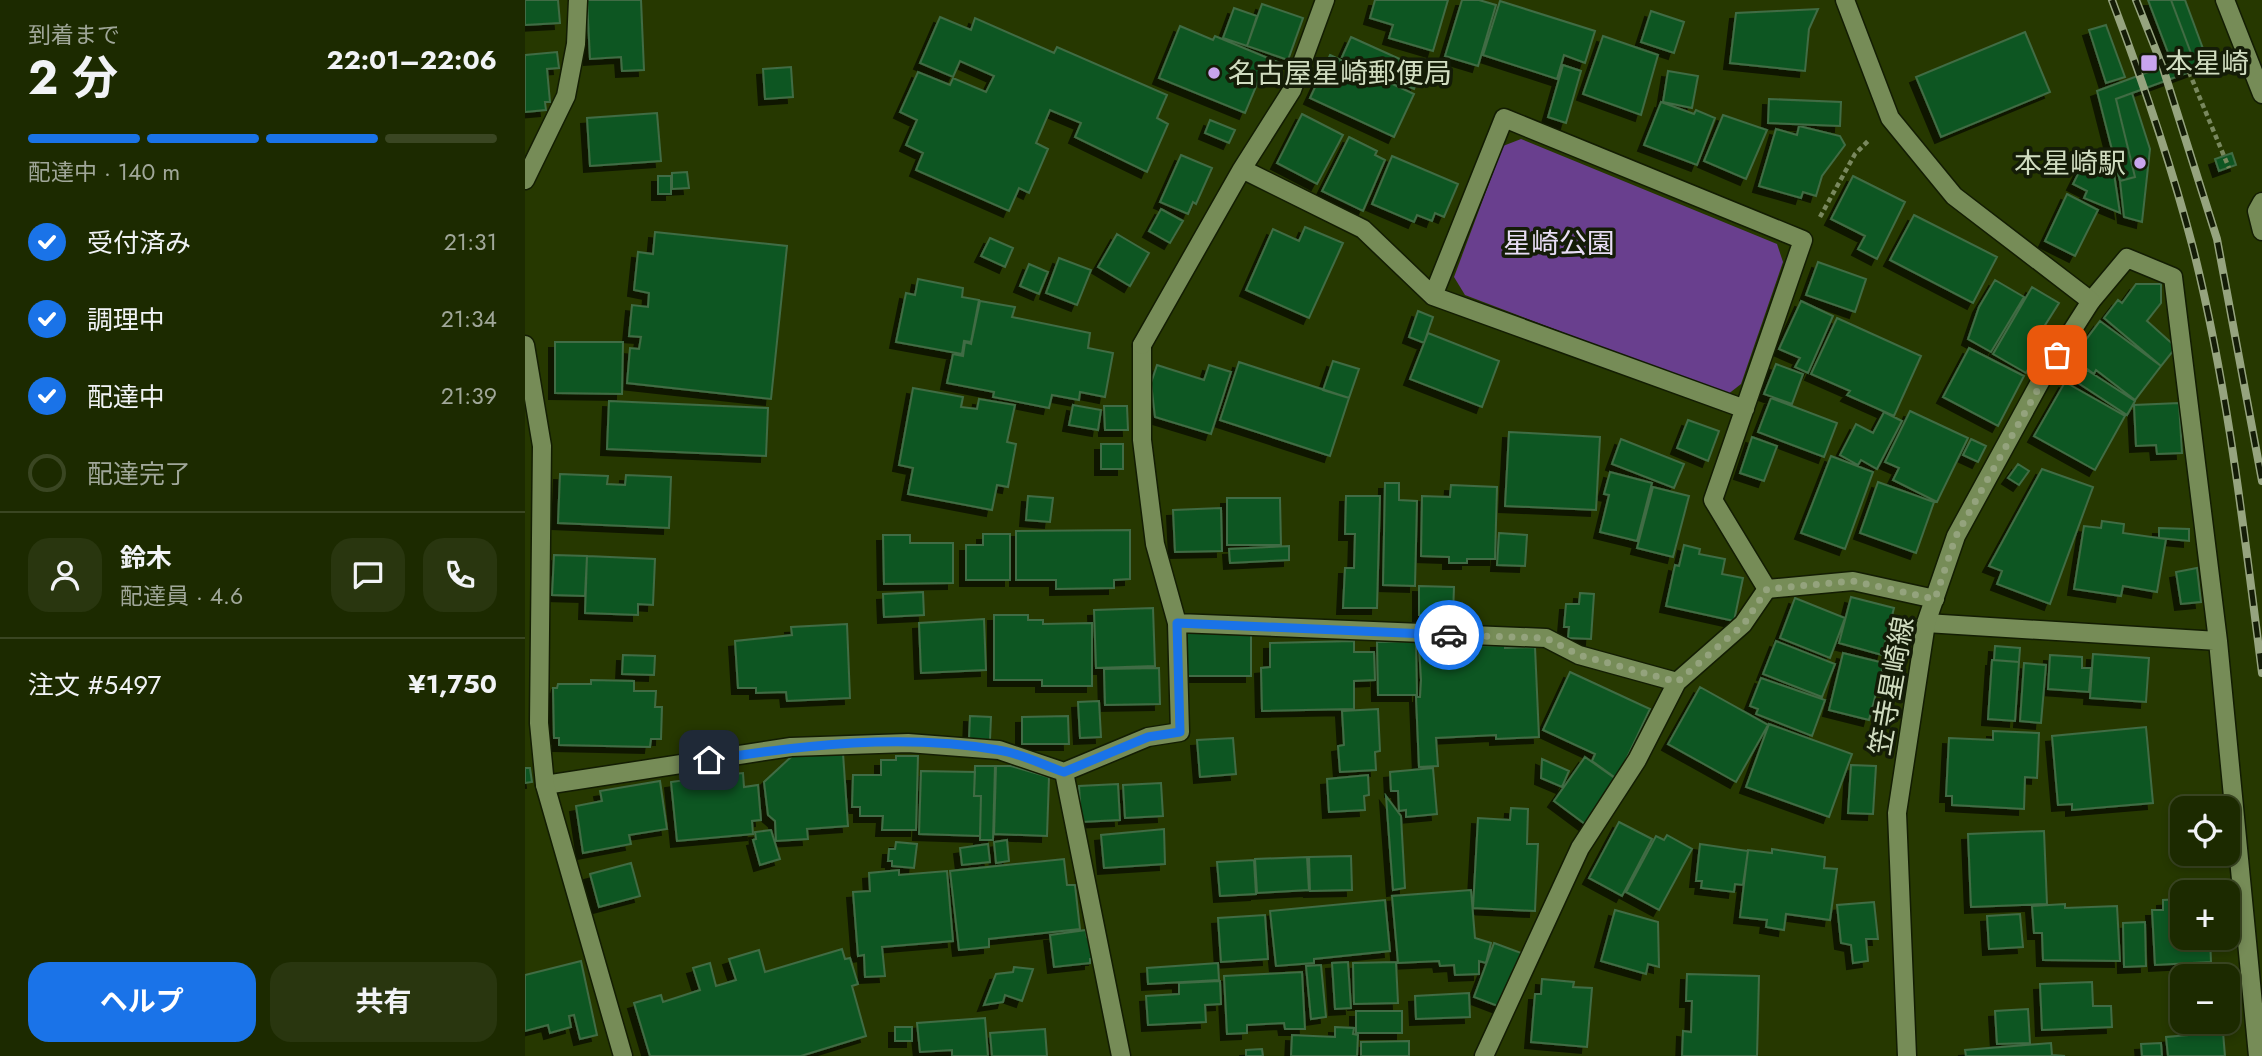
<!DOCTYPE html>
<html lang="ja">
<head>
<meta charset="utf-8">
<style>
	:root { --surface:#1c2a00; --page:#29360f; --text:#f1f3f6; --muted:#a0a799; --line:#3a4622; --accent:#1a73e8 }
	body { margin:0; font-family:Jost,"Noto Sans JP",sans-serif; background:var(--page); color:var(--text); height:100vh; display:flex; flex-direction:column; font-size:26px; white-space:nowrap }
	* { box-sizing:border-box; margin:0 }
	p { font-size:23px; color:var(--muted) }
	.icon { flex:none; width:38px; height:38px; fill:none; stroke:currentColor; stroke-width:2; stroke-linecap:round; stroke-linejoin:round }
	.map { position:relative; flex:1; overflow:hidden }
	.side { display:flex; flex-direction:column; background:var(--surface); width:525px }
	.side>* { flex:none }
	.buttons { position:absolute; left:1645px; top:796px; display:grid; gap:14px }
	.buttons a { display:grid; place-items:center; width:70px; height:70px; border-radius:14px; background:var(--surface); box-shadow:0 4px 10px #0003,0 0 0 2px var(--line); font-size:35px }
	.pin { position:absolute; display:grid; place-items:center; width:60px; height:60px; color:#fff; margin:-30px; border-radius:14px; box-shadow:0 4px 10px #0006 }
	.courier { position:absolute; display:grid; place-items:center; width:70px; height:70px; margin:-35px; border:5px solid #1a73e8; border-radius:50%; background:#fff; color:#222; box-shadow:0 2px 9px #0007 }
	.summary em { font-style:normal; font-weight:700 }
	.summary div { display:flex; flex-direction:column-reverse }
	.summary { display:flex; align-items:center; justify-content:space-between; height:119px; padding:0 28px }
	h1 { font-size:46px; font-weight:700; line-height:52px }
	.bar { display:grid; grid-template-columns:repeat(4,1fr); gap:10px 7px; align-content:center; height:84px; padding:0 28px }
	.bar i { height:9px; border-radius:5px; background:var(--line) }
	.bar .selected { background:var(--accent) }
	.bar p { grid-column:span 4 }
	.line { display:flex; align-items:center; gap:18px; padding:0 28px; border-top:2px solid var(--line) }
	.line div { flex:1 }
	.round { display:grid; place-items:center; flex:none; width:74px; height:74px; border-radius:21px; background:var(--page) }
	ol { padding:0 28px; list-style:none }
	li { display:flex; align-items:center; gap:21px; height:77px }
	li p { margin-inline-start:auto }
	li .icon { padding:7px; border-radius:50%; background:var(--accent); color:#fff; stroke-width:4 }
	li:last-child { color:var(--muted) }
	li i { width:38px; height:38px; border:4px solid var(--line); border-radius:50% }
	.primary-button { display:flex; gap:14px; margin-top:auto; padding:14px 28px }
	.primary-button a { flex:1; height:80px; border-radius:21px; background:var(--accent); color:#fff; font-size:28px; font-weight:700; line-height:80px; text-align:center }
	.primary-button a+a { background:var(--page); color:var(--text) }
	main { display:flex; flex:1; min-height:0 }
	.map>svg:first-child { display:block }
	.green { fill:#693f8e }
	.building { fill:#115721; stroke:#406c44; stroke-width:2; filter:url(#shadow) }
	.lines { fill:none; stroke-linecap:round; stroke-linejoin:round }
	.service-casing { stroke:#131d03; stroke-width:21 }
	.minor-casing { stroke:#131d03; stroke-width:21 }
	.secondary-casing { stroke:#131d03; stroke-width:21 }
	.path { stroke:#79885e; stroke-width:4.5; stroke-dasharray:5 3.5; stroke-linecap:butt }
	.service { stroke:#768c57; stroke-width:18 }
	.minor { stroke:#768c57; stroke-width:18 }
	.secondary { stroke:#768c57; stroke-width:18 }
	.rail-casing { stroke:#96a47f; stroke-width:8 }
	.rail { stroke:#141c07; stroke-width:5; stroke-dasharray:16; stroke-linecap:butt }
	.done { stroke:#94a37d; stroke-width:7; stroke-dasharray:0 12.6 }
	.route { stroke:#1a73e8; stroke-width:9 }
	.poi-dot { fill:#c9a5ee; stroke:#141c07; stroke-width:2.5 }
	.labels { text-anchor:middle; stroke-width:7; stroke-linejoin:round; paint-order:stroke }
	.poi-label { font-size:28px; fill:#d0dcc0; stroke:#141c07; text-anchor:start }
	.park-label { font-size:28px; fill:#e8ddf5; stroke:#141c07 }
	.street-label { font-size:28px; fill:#d0dcc0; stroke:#141c07 }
</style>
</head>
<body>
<main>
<section class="side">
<div class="summary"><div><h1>2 分</h1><p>到着まで</p></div><em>22:01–22:06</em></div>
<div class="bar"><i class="selected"></i><i class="selected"></i><i class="selected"></i><i></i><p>配達中 · 140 m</p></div>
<ol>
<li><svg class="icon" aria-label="check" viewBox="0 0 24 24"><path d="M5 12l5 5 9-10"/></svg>受付済み<p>21:31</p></li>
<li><svg class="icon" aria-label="check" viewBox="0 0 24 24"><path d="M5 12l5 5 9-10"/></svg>調理中<p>21:34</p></li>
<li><svg class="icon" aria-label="check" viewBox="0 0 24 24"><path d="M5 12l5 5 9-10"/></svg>配達中<p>21:39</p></li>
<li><i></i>配達完了</li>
</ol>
<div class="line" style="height:126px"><a class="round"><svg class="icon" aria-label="person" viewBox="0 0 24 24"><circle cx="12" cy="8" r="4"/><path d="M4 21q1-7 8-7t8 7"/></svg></a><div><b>鈴木</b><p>配達員 · 4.6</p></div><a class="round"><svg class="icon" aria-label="chat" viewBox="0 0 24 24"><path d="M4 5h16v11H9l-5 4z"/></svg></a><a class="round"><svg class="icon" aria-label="phone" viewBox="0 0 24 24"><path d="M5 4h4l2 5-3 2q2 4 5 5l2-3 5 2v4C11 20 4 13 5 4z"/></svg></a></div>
<div class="line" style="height:91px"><div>注文 #5497</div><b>¥1,750</b></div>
<div class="primary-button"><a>ヘルプ</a><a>共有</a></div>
</section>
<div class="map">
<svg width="1737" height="1056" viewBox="0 0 1737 1056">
	<defs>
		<filter id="shadow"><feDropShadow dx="-6" dy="6" stdDeviation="0" flood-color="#0009"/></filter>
	</defs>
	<rect width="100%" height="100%" fill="#263800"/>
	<path class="green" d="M996 139 1252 244 1258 262 1216 384 1202 395 940 295 929 277 978 146Z"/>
	<path class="building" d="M0 0H33L35 23 0 25Z
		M62 0H116L119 70 97 71 96 57 65 59Z
		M850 0H923L908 51 864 38 868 25 845 18Z
		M937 0H954L971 5 953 66 920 56Z
		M1623 0H1646L1667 56 1647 63Z
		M1646 0H1660L1684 65 1591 99 1610 177 1595 181 1572 91 1667 56Z
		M975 1 1070 31 1060 63 1039 55 1032 79 958 55Z
		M737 4 778 18 763 60 722 46Z
		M709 8 732 16 722 46 698 38Z
		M1293 9 1284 29 1280 71 1205 63 1211 13Z
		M1126 11 1159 22 1149 53 1116 42Z
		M415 17 446 30 450 18 529 53 532 47 642 95 632 118 643 124 622 172 550 137 556 123 525 110 511 143 523 149 504 193 494 188 484 211 391 170 398 153 381 145 392 120 375 112 393 72 425 85 428 78 461 92 469 76 435 61 428 77 395 63Z
		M1581 25 1600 77 1581 83 1564 30Z
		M655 26 688 40 690 36 755 63 750 77 737 72 720 113 634 78Z
		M1500 32 1525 92 1416 137 1391 77Z
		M1078 36 1133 55 1116 115 1058 94Z
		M826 37 897 69 889 89 817 57Z
		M32 52 34 68 22 69 25 102H20L21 110 0 112V55Z
		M805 55 889 94 869 137 785 98Z
		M1038 65 1056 71 1041 123 1023 117Z
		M266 67 268 97 240 99 238 69Z
		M1143 71 1173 76 1167 108 1138 102Z
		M1607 93 1625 149 1617 222 1599 217 1595 181 1610 177 1591 99Z
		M1244 99 1316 102 1315 126 1243 123Z
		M1136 102 1169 114 1171 110 1190 118 1172 165 1119 145Z
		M132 113 136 161 65 166 62 118Z
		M777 114 818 135 792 184 752 163Z
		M1198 115 1242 130 1221 179 1179 161Z
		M685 120 710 130 704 143 680 133Z
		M1274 126 1315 136 1320 145 1297 176 1291 196 1278 192 1276 198 1234 186 1251 129 1272 135Z
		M824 137 852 151 850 155 860 160 838 211 797 191Z
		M1707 153 1711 165 1694 171 1690 159Z
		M656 155 687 168 671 204 668 202 663 214 635 202Z
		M867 156 933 184 919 217 910 213 907 221 892 215 889 222 847 204Z
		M1562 156 1588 167 1595 213 1559 198 1562 191 1548 184Z
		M162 172 164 188 147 189V173Z
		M133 176H146V194H133Z
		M1328 176 1380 202 1352 259 1333 249 1340 236 1306 219Z
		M1542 194 1573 210 1550 256 1520 241Z
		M636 209 658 221 645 243 624 231Z
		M1389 215 1472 257 1448 303 1365 260Z
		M780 227 818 243 784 318 721 290 748 229 774 241Z
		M130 232 262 246 246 399 102 383 105 348 114 349 116 337 104 336 107 305 123 307 124 293 109 290 113 252 128 254Z
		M592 234 624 253 605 286 573 267Z
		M465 238 488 248 480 267 456 256Z
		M534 258 566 270 552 305 521 293Z
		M1293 262 1341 279 1330 312 1281 295Z
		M504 264 523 272 514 294 495 286Z
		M393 279 438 288 437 297 454 300 446 342 439 341 437 354 371 342 381 293 390 295Z
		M1470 280 1499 297 1466 352 1443 339 1454 307Z
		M1611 284H1636V303L1622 321 1651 347 1636 366 1579 318 1593 300 1597 303Z
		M1507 287 1534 303 1512 338 1519 342 1501 373 1468 354Z
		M455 301 490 307 487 317 565 333 563 348 588 353 580 397 555 392 554 400 527 395 524 408 468 397 469 392 422 383 428 354 438 356 440 342 446 344Z
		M1276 301 1308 316 1283 373 1270 367 1275 358 1254 349Z
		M893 311 908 317 899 343 884 337Z
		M1312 318 1396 356 1369 416 1322 395 1325 391 1286 374Z
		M1575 321 1636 366 1610 400 1571 370 1569 374 1554 363 1558 358 1551 353Z
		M903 333 974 361 957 407 885 379Z
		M30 342H98L97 394 30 393Z
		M1444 348 1499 376 1473 426 1418 397Z
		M808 361 834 369 824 398 798 390Z
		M714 362 824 398 805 456 695 420Z
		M1251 364 1278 374 1267 404 1239 394Z
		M632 365 679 380 684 365 706 372 686 434 630 417 626 383Z
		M1562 370 1610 401 1602 415 1553 383Z
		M1540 382 1600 416 1570 470 1509 436Z
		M388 388 438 397 436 407 452 409 454 399 490 405 482 442 491 444 483 487 472 485 467 510 383 494 388 468 374 465Z
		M1246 398 1312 423 1299 457 1233 432Z
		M84 401 243 408 241 456 82 449Z
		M1654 403 1657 453 1632 454 1631 445 1611 446 1609 405Z
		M548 405 576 410 573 430 544 425Z
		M579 406H602L603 430H580Z
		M1385 411 1443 438 1412 502 1368 480 1374 468 1360 462Z
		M1359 412 1377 421 1352 469 1336 460 1333 465 1315 455 1331 424 1348 433Z
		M1163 420 1194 431 1183 461 1152 448Z
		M984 432 1075 437 1071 510 980 506Z
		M1227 437 1252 446 1239 481 1215 473Z
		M1096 439 1159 464 1149 488 1087 464Z
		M1446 439 1461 446 1453 462 1438 455Z
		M576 444H598V469H576Z
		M1306 456 1348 472 1320 549 1276 533Z
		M1493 464 1504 471 1494 485 1483 478Z
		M1517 469 1568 487 1525 604 1472 584 1477 571 1464 566Z
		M1085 472 1127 483 1112 541 1075 532 1084 495 1079 494Z
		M35 474 83 476 82 484 100 485 101 475 146 477 144 528 33 523Z
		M1353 482 1409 502 1391 553 1335 533Z
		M860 483H874V500L892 501 890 586 858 585Z
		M926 485 972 487 970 559H942V563H924V557L896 556 897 496 925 497Z
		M1128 487 1164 496 1148 557 1112 548Z
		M503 496 528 498 525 522 501 520Z
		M821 496H855L852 608H818L820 568H829L830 534H820Z
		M702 498H755L756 545H702Z
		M696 508 697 551 650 552 648 510Z
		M1577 521 1599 524 1598 533 1641 539 1632 592 1598 586 1596 596 1549 589 1559 526 1576 528Z
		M1634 528 1664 529V541L1634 538Z
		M605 530V579L589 580V588L531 589V580H491V531Z
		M974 533 1002 535 1000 566 972 565Z
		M458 534H485V580H441V545H458Z
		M358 535H385V543H428V583L359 584Z
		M1159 545 1175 549 1174 554 1200 559 1197 574 1218 578 1209 621 1141 606 1150 565 1154 566Z
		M764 546V560L705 563 704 549Z
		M29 555 62 556 60 596 27 595Z
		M62 556 130 559 128 605 113 604V615L60 613Z
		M1672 568 1676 602 1656 604 1651 572Z
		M894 586 929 587 928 616 894 615Z
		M398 592 399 615 359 617 358 594Z
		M1055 593 1069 594 1066 639 1043 638 1044 627H1039L1041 604H1054Z
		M1326 597 1369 608 1357 655 1314 643Z
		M1270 598 1320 618 1305 658 1255 638Z
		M628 608 630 666 571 668 569 610Z
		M469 615H503V620H518V624L567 623V686H517V680H469Z
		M459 619 461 670 396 673 394 623Z
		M322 624 325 698 262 701 261 692 231 693V688H213L210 641 267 635 266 627Z
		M661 631 726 632V676H661Z
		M829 641V652H849L850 680 829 681V709L737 711 736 668 745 667V643Z
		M891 641 892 695H853L852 642Z
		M1251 641 1310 664 1297 697 1238 674Z
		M980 645V648L1010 647 1014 737 971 739V735L911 738 913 766 894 767 891 697H895L896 680 894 646Z
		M1470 646 1495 648 1494 662 1469 660Z
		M1318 653 1359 663 1344 720 1304 710Z
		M1568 654 1624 658 1621 702 1565 698Z
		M98 655 130 656 129 675 97 674Z
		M1525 655 1557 657V668H1566L1564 692 1523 689Z
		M1467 660 1494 662 1490 721 1463 719Z
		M1499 663 1521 665 1516 723 1495 721Z
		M634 668 635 704 580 705 579 669Z
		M1045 672 1125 709 1092 779 1067 761 1070 754 1018 730Z
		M1236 678 1300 700 1287 736 1231 714 1233 709 1225 706Z
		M66 680 109 681V691H131L130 707H137L136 739H126L125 747 34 745V738H29L28 688H32L33 684H66Z
		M1175 687 1243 725 1211 782 1143 744Z
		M574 701 576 737 555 738 553 702Z
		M853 709 855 751 850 752 851 770 815 772 813 746 819 745 817 711Z
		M445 716 466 717 465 740 444 739Z
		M543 716 544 744H497V717Z
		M1244 724 1327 754 1304 817 1221 787Z
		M1621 727 1628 803 1547 810V804L1533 805 1527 736Z
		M1468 731 1514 733 1512 778 1500 777 1499 809 1427 805V796H1421L1424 738 1468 740Z
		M708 738 711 774 675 777 672 740Z
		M318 753 323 826 282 829 283 839 251 841 250 821 243 815 239 782 267 756Z
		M371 756H393L391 830H357L358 816H335V807H327L328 775H356V760H371Z
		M1060 757 1091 779 1060 824 1029 801Z
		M1017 759 1044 771 1037 787 1016 778Z
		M1326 765 1351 766 1348 814 1323 813Z
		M450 766H470L468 840H455L456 796H449Z
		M471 766H486L524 777 522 836 469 834Z
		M0 768H5L7 782 0 783Z
		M908 768 912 814 881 817V810L874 811 873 791H866L865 772Z
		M396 771 450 772 449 796H456L455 836 394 834Z
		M185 773 186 776 218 773 219 787 233 785 236 820 227 821 228 834 152 841 146 782 167 779 166 774Z
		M843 775 844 795 839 796 840 810 804 812 802 779Z
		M135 781 142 829 104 835 106 844 58 853 51 806 77 801 75 791Z
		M636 783 638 816 600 818 598 785Z
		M593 784 595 820 556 822 554 786Z
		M861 796 876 816 880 888 868 890Z
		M986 808 1003 809 1002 844H1013L1010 911 948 908 953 818 985 820Z
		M1094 822 1127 839 1097 896 1064 878Z
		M639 829 640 864 579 868 576 835Z
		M246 830 255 859 235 865 228 840 231 839 230 832Z
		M1519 831 1522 904 1446 907 1443 834Z
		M1142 835 1167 849 1134 910 1101 892 1131 836 1139 840Z
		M482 840 484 861 471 863 469 842Z
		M371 842 392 844 389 868 367 866V861H363L364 849H370Z
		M463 844 465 862 437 865 435 848Z
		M1175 844 1223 851 1218 885 1210 884 1209 892 1176 888 1177 881H1171Z
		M1247 849 1300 857 1299 868 1312 869 1305 920 1261 914 1259 930 1241 927 1242 920 1215 917 1223 850 1247 853Z
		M826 856 827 890 785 891 784 857Z
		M782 857 784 890 732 893 730 859Z
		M539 859 542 885H550L555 929 464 939V947L434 950 425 871Z
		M729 860 731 894 695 896 692 862Z
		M106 863 115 896 74 907 65 874Z
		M374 870V875L422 871 428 941 357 947 360 976 340 977 339 955 333 956 328 892 345 891 344 873Z
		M946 890 950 938 966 943 961 963 954 961V974L930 975 929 965 915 966 914 961 873 963 867 896Z
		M1657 899V938H1685L1686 962 1630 965 1627 910H1638V900Z
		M860 900 865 951 789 959V963L751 966 745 911Z
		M1349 902 1353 939H1341L1343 961 1328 963 1326 945 1316 943 1312 905Z
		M1540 904V908L1592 906 1595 961 1518 960 1517 933H1509L1507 906Z
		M1090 910 1133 922 1134 967 1123 964 1121 974 1076 961Z
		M1495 914 1498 947 1464 949 1462 916Z
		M740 915 743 959 696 962 693 918Z
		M1620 922 1621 966 1599 967 1598 923Z
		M561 930 562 937 566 936 569 959H565V963L529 967 525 935Z
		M969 943 999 954 978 1008 949 997Z
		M317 949 320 959 325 958 333 984 327 986 341 1036 276 1056H125L109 1003 136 995 138 1002 175 990 168 968 185 963 191 986 211 980 204 959 234 950 240 972Z
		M56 961 72 1035 55 1039 49 1015 44 1016 46 1027 25 1033 23 1025 0 1031V975Z
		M823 962 826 1008 810 1009 807 963Z
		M871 962 873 1003 829 1004 828 963Z
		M693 963 694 980 623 984 622 968Z
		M796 965 801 1017 786 1019 781 966Z
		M489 967 508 969 497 1001 480 995 478 1002 459 1005 471 974 488 972Z
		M777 972 780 1029H760L759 1023 722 1025V1033L702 1034 699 976Z
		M1162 974 1234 976 1232 1056H1157L1158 1031 1166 1032 1167 1001H1161Z
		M1017 979 1049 982 1048 987 1067 988 1062 1047 1006 1042 1010 994H1016Z
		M695 981 696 1004 680 1005 681 1022 623 1025 621 996 654 994V983Z
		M1567 982 1568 1006H1586L1587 1027 1517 1030 1515 984Z
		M944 993 945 1017 891 1019 890 996Z
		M1503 1009 1505 1043 1472 1044 1470 1011Z
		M831 1011H877V1033H831Z
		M460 1018 463 1056H427V1050L395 1052 392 1023Z
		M370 1027H387V1041H370Z
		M810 1027 829 1028 828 1034 833 1035 832 1056H766L767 1035 810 1037Z
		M520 1029 522 1056H467L465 1033Z
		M1698 1032 1700 1056H1643L1641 1037Z
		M884 1041V1056H836V1042Z
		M1526 1043 1527 1055 1540 1056H1441L1440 1050Z
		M1636 1043 1637 1056H1617L1616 1044Z
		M737 1049 738 1056H721V1050Z"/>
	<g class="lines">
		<g class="service-casing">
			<path id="service" d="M0 180 41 96 51 44 53 0
				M652 623 1021 638 1054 655 1152 682
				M539 772 596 1056
				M20 785 266 747 383 743 474 750 539 772 623 737 655 732 652 623 630 544 617 440V345
				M959 1056 1055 848 1112 760 1152 682 1218 624 1242 589"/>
		</g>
		<g class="minor-casing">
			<path id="minor" d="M1700 0 1737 94
				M717 169 838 229 908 296 1220 409
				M1737 202 1732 211 1737 231
				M908 296 979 118 1278 240 1188 500 1242 589 1328 581 1410 599
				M1566 301 1602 258 1648 277 1693 641 1733 1056
				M0 345 17 446 14 723 20 785 98 1056
				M617 345 717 169 767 90 800 0
				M1401 623 1693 641"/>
		</g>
		<g class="secondary-casing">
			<path id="secondary" d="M1320 0 1365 118 1429 196 1566 301 1520 373 1431 536 1401 623 1372 813 1382 1056"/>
		</g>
		<path class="path" d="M1664 72 1704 168
			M1295 217 1330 154 1345 139"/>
		<use href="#service" class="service"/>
		<use href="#minor" class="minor"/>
		<use href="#secondary" class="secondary"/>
		<g class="rail-casing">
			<path id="rail" d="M1587 0C1618 82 1646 163 1668 248 1703 387 1719 531 1737 673
				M1611 0 1638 68 1692 239 1737 481"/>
		</g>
		<use href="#rail" class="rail"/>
	</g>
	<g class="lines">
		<path class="done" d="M924 635 1021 638 1054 655 1152 682 1219 624 1242 589 1328 581 1410 599 1431 536 1532 355"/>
		<path class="route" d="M184 760C277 745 378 733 473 750 495 753 518 765 539 772L623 737 655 732 652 623 924 635"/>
	</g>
	<g class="poi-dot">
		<rect x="1615" y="54" width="18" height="18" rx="3.5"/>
		<circle cx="689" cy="73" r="7"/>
		<circle cx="1615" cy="163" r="7"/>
	</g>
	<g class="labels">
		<g class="poi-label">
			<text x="1640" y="73">本星崎</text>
			<text x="703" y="83">名古屋星崎郵便局</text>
			<text x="1601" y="173" text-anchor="end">本星崎駅</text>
		</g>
		<g class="park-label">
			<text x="1034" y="253">星崎公園</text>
		</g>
		<g class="street-label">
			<text transform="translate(1366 686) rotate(-80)" y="10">笠寺星崎線</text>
		</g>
	</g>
</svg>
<div class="buttons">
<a><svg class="icon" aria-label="locate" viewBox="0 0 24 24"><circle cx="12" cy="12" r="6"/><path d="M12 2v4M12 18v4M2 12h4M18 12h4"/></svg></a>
<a>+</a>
<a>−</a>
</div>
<div class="pin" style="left:1532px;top:355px;background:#ea580c"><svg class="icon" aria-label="bag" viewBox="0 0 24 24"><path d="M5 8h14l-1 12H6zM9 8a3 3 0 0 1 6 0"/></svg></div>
<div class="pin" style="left:184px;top:760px;background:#1f2937"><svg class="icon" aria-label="home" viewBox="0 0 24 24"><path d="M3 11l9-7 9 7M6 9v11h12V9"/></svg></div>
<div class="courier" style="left:924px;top:635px"><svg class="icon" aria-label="car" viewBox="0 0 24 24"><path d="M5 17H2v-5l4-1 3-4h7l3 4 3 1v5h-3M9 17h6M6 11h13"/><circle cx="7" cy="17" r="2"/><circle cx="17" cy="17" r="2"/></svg></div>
</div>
</main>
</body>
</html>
